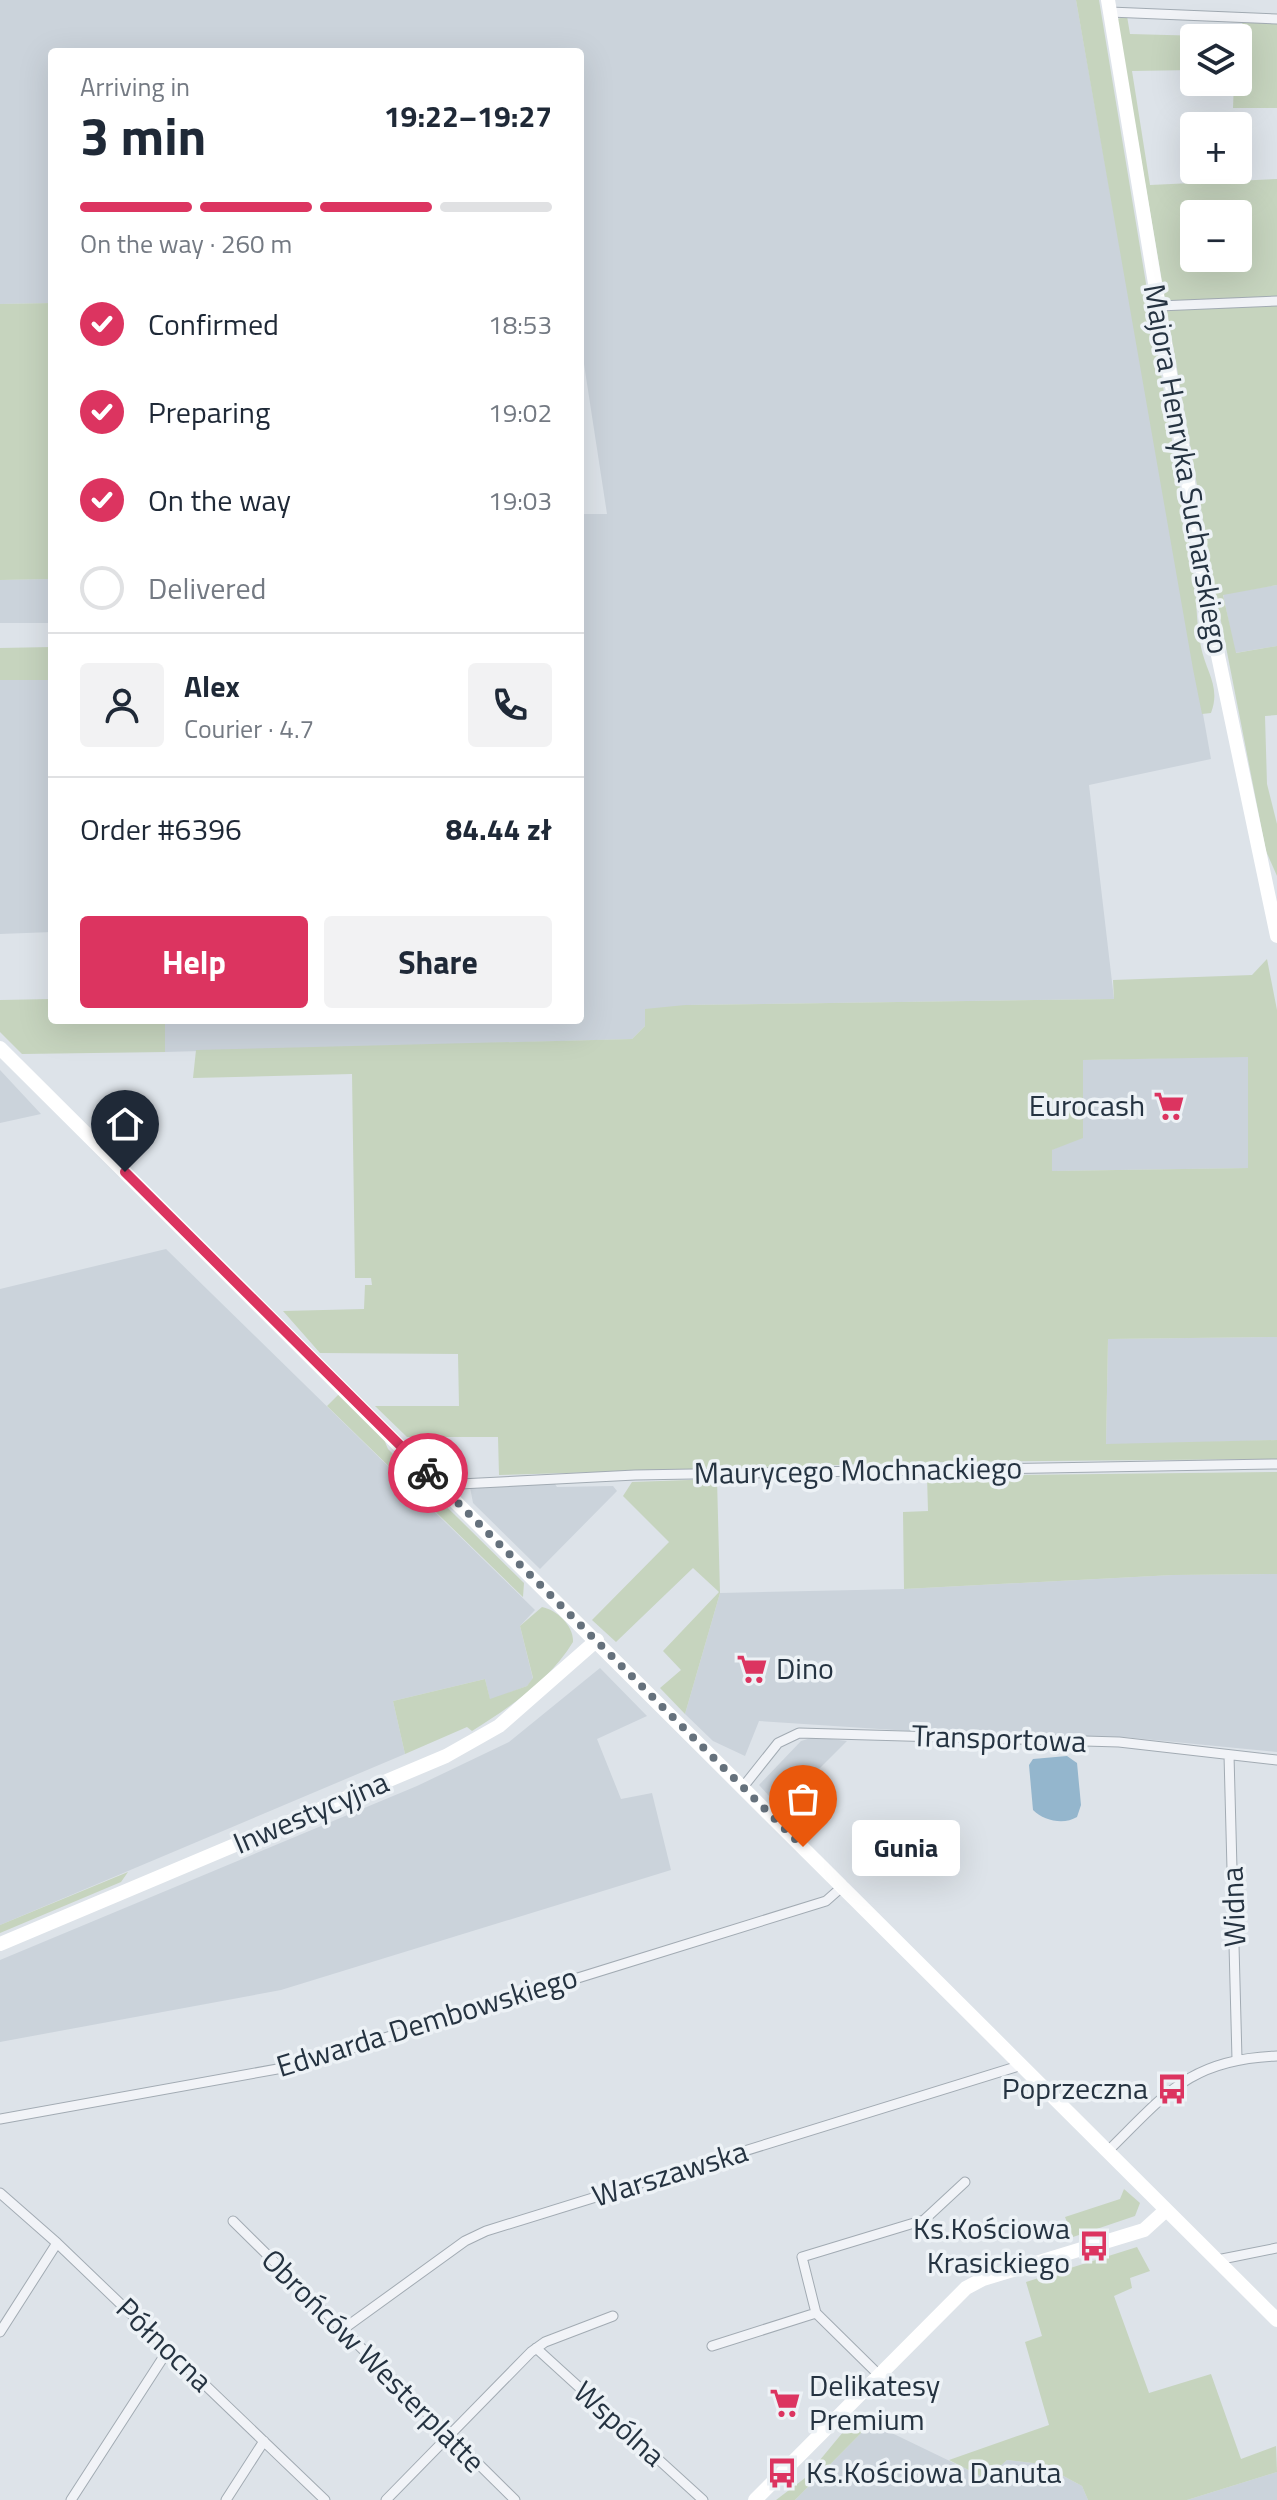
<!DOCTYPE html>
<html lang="en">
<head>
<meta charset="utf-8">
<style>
	:root { --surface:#fff; --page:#f2f2f3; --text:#1f2937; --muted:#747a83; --line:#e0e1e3; --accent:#dc3460 }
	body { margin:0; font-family:"Titillium Web",sans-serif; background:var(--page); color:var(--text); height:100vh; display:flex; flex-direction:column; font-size:30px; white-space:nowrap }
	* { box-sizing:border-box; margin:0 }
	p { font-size:26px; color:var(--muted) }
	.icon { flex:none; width:44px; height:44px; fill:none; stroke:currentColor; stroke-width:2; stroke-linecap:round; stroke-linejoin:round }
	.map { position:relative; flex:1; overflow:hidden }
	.sheet { position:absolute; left:48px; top:48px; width:536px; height:976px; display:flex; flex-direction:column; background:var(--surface); border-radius:8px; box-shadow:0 8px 32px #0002 }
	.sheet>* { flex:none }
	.fabs { position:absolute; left:1180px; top:24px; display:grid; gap:16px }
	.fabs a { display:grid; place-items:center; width:72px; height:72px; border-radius:8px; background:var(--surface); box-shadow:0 8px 32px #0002; font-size:40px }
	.pin { position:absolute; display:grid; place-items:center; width:68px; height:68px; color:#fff; margin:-82px -34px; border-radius:50% 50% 50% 0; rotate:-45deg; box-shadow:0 0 8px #0007 }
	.pin .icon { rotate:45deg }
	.courier { position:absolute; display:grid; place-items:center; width:80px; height:80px; margin:-40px; border:6px solid #dc3460; border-radius:50%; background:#fff; color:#222; box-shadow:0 2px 10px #0007 }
	.bubble { position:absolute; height:56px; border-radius:8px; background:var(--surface); box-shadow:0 8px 32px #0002; font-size:26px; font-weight:700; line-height:56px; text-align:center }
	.head em { font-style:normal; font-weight:700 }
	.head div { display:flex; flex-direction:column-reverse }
	.head { display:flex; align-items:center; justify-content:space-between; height:136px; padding:0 32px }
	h1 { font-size:52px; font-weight:700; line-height:60px }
	.bar { display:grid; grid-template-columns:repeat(4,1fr); gap:12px 8px; align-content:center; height:96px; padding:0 32px }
	.bar i { height:10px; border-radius:6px; background:var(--line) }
	.bar .on { background:var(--accent) }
	.bar p { grid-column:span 4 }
	.line { display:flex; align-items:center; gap:20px; padding:0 32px; border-top:2px solid var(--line) }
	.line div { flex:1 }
	.round { display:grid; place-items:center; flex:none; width:84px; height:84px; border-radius:8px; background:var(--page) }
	ol { padding:0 32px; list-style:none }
	li { display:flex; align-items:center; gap:24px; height:88px }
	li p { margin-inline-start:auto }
	li .icon { padding:8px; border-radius:50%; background:var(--accent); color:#fff; stroke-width:4 }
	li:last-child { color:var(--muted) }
	li i { width:44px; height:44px; border:4px solid var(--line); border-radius:50% }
	.button { display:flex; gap:16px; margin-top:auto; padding:16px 32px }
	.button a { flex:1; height:92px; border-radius:8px; background:var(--accent); color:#fff; font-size:32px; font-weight:700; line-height:92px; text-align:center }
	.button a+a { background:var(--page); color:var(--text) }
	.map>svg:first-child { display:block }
	.built { fill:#cbd3db }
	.green { fill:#c6d4be; fill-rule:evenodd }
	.water { fill:#94b6cd }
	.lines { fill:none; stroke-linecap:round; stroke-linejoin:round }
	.street-casing { stroke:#a2abb3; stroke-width:11 }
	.street { stroke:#f1f3f7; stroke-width:9 }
	.secondary { stroke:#fff; stroke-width:14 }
	.done { stroke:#65717c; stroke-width:8; stroke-dasharray:0 14.4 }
	.route { stroke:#dc3460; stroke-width:10 }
	.labels { text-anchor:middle; stroke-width:7; stroke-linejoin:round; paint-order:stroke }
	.street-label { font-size:30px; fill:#253341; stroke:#edf2f6 }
	.poi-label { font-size:30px; fill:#253341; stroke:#edf2f6; text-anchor:end }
</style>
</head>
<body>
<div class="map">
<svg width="1277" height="2500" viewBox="0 0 1277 2500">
	<rect width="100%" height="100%" fill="#dde3e9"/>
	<path class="built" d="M0 0H1076L1211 759 1089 785 1114 999 685 1005 645 1026 632 1039 165 1052V1020H580V514H607L580 338V52H52V303L0 304Z
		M52 579V623H0V580Z
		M1277 585V646L1235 653 1223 594Z
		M0 680H52V932L0 934Z
		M1248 1056 1249 1168 1052 1171 1051 1150 1083 1137V1060Z
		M0 1070 41 1114 0 1123Z
		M166 1249 535 1610 520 1626 533 1679 527 1686 490 1700 485 1679 393 1701 405 1754 0 1925V1289Z
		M1277 1337V1440L1106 1445 1108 1339Z
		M555 1484 557 1487 613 1486 617 1491 540 1569 473 1503 470 1487Z
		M1277 1574V1752L1123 1737 910 1731 759 1721 745 1756 713 1741 685 1714 720 1593 904 1589 1173 1575Z
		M600 1668 647 1716 597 1739 621 1799 652 1793 671 1870 281 1990 0 2042V1960L417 1786 509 1742Z
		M814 1737 847 1741 780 1808 759 1785 801 1741Z
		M871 2423 985 2478 1007 2460 1041 2464 1082 2486 1088 2500H795Z
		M1277 2472V2500H1187Z"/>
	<path class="green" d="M1076 0H1099L1196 585C1196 606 1197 626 1201 647 1206 672 1221 687 1211 713L1202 714 1193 669Z
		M1127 16 1130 34 1241 37 1243 18 1277 21V108H1233L1234 82H1238V38H1194V70L1132 71 1150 185 1277 179V585L1223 595 1236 653 1277 646V715L1265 716 1267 784 1277 824V876L1266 851 1216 596 1117 19ZM1194 214H1238V258H1194Z
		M52 303V579L0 580V304Z
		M52 647V680H0V648Z
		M1267 959 1277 1010V1337L1108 1339 1106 1444 1277 1440V1459L944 1462 499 1475 498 1437H407L375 1406H459L458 1354 320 1353 283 1311 364 1309 365 1285H372L371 1278H355L352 1074 193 1078 196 1050 632 1039 645 1026V1009L685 1005 1114 999 1113 980 1252 975ZM1248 1057V1168L1052 1171V1150L1083 1138V1060Z
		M52 999V1020H165V1052L22 1054 0 1032V1000Z
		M339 1394 383 1437 388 1449 524 1583 523 1597 327 1406Z
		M1277 1472V1574L1173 1575 904 1589 903 1512 928 1511 927 1476Z
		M717 1479 720 1593 685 1714 660 1688 681 1670 663 1651 719 1592 693 1568 616 1642 592 1620 669 1542 623 1496 632 1482Z
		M542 1607C557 1610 574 1626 573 1642 550 1680 509 1708 472 1731L467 1727 405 1754 393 1701 485 1679 490 1699 527 1686 533 1678 520 1626Z
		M128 1872 121 1882 0 1933V1925Z
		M1124 2189 1140 2203 1135 2216 1073 2237 1065 2217 1120 2199Z
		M1137 2247 1150 2271 1130 2278 1132 2288 1114 2296 1149 2393 1211 2374 1241 2459 1276 2446 1277 2472 1187 2500H1088L1082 2486 1041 2464 1007 2460 986 2479 949 2460 1049 2425 1025 2342 1042 2336 1026 2282Z
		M858 2414 871 2423 795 2500H776L805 2478Z"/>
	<path class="water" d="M1067 1756 1077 1763 1081 1805 1077 1817C1064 1825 1044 1821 1033 1810L1029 1765 1033 1759Z"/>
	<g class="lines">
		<g class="street-casing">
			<path id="street" d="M1110 12 1277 19
				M1159 306 1277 301
				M440 1485 635 1475 1277 1464
				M1229 1755 1237 2059
				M743 1787 778 1743 799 1733 1119 1742 1277 1760
				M0 2119 294 2066 826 1901 843 1886
				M1108 2151C1166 2094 1190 2059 1277 2056
				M0 2193 57 2243 325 2500
				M233 2221 515 2500
				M1217 2260 1277 2248
				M342 2330 465 2241 486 2231 1022 2065
				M0 2332 57 2243
				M712 2346 816 2313
				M536 2348 703 2500
				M879 2375 816 2313 802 2257 924 2220 965 2182
				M71 2500 168 2350
				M226 2500 264 2441
				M386 2500 531 2352 545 2342 613 2316"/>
		</g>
		<use href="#street" class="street"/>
		<path class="secondary" d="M1108 0 1212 627 1277 936
			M0 1048 1277 2320
			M0 1944 446 1756 499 1726 597 1640
			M755 2500 966 2288 983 2279 1144 2230 1166 2210"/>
	</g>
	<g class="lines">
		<path class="done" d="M428 1473 803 1847"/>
		<path class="route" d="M125 1172 428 1473"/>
	</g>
	<defs>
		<g id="supermarket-bare" transform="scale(2.4)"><path d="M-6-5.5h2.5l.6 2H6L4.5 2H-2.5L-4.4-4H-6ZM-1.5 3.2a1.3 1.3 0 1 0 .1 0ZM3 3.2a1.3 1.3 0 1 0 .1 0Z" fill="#dc3460" stroke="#edf2f6" stroke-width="2.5" paint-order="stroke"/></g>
		<g id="bus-bare" transform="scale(2.4)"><path d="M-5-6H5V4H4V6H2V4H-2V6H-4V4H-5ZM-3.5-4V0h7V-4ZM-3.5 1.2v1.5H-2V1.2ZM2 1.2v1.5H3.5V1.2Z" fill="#dc3460" stroke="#edf2f6" stroke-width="2.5" paint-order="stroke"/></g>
	</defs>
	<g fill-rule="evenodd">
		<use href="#supermarket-bare" x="1169" y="1106"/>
		<use href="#supermarket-bare" x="752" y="1669"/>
		<use href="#bus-bare" x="1172" y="2089"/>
		<use href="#bus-bare" x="1094" y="2246"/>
		<use href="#supermarket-bare" x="785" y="2403"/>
		<use href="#bus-bare" x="782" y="2473"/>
	</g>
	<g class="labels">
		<g class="street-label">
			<text transform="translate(1186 469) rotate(80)" y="10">Majora Henryka Sucharskiego</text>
			<text transform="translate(858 1471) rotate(-1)" y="10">Maurycego Mochnackiego</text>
			<text transform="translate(999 1739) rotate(2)" y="10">Transportowa</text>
			<text transform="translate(311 1813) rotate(-23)" y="10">Inwestycyjna</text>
			<text transform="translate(1234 1907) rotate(-92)" y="10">Widna</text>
			<text transform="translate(427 2022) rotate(-17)" y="10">Edwarda Dembowskiego</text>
			<text transform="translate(670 2174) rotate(-17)" y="10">Warszawska</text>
			<text transform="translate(164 2345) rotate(44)" y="10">Północna</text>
			<text transform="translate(373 2361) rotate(45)" y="10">Obrońców Westerplatte</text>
			<text transform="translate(619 2424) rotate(42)" y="10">Wspólna</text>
		</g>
		<g class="poi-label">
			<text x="1145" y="1116">Eurocash</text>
			<text x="776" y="1679" text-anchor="start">Dino</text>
			<text x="1148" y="2099">Poprzeczna</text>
			<text x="1070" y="2239">Ks.Kościowa<tspan x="1070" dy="34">Krasickiego</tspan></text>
			<text x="809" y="2396" text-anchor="start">Delikatesy<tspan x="809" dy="34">Premium</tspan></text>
			<text x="806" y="2483" text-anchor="start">Ks.Kościowa Danuta</text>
		</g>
	</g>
</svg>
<div class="fabs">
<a><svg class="icon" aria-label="layers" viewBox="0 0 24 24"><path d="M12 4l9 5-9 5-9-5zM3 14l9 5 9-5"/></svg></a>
<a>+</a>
<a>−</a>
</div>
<div class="pin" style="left:803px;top:1847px;background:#ea580c"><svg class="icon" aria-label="bag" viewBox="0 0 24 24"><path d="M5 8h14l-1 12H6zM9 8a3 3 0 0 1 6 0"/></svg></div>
<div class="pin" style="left:125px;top:1172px;background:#1f2937"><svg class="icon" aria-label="home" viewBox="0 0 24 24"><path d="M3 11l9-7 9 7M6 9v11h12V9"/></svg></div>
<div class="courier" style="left:428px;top:1473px"><svg class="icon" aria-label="bike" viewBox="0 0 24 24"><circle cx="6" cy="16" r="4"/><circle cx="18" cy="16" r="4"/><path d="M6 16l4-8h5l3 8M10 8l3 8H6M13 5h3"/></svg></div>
<div class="bubble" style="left:852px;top:1820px;width:108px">Gunia</div>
<section class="sheet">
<div class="head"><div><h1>3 min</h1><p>Arriving in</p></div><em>19:22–19:27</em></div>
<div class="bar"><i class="on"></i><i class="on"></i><i class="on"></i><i></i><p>On the way · 260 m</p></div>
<ol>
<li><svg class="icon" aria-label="check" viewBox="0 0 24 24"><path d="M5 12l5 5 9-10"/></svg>Confirmed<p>18:53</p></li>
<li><svg class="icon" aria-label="check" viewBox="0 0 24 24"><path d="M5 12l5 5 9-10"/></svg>Preparing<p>19:02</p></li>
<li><svg class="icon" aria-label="check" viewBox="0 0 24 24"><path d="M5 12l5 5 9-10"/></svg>On the way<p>19:03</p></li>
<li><i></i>Delivered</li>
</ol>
<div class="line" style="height:144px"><a class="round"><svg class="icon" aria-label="person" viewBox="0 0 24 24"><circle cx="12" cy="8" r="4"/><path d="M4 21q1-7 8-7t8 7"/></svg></a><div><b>Alex</b><p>Courier · 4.7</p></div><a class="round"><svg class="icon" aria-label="phone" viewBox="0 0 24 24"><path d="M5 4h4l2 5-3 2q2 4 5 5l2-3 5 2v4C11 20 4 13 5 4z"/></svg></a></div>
<div class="line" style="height:104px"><div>Order #6396</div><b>84.44 zł</b></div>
<div class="button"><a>Help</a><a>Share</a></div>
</section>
</div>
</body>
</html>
